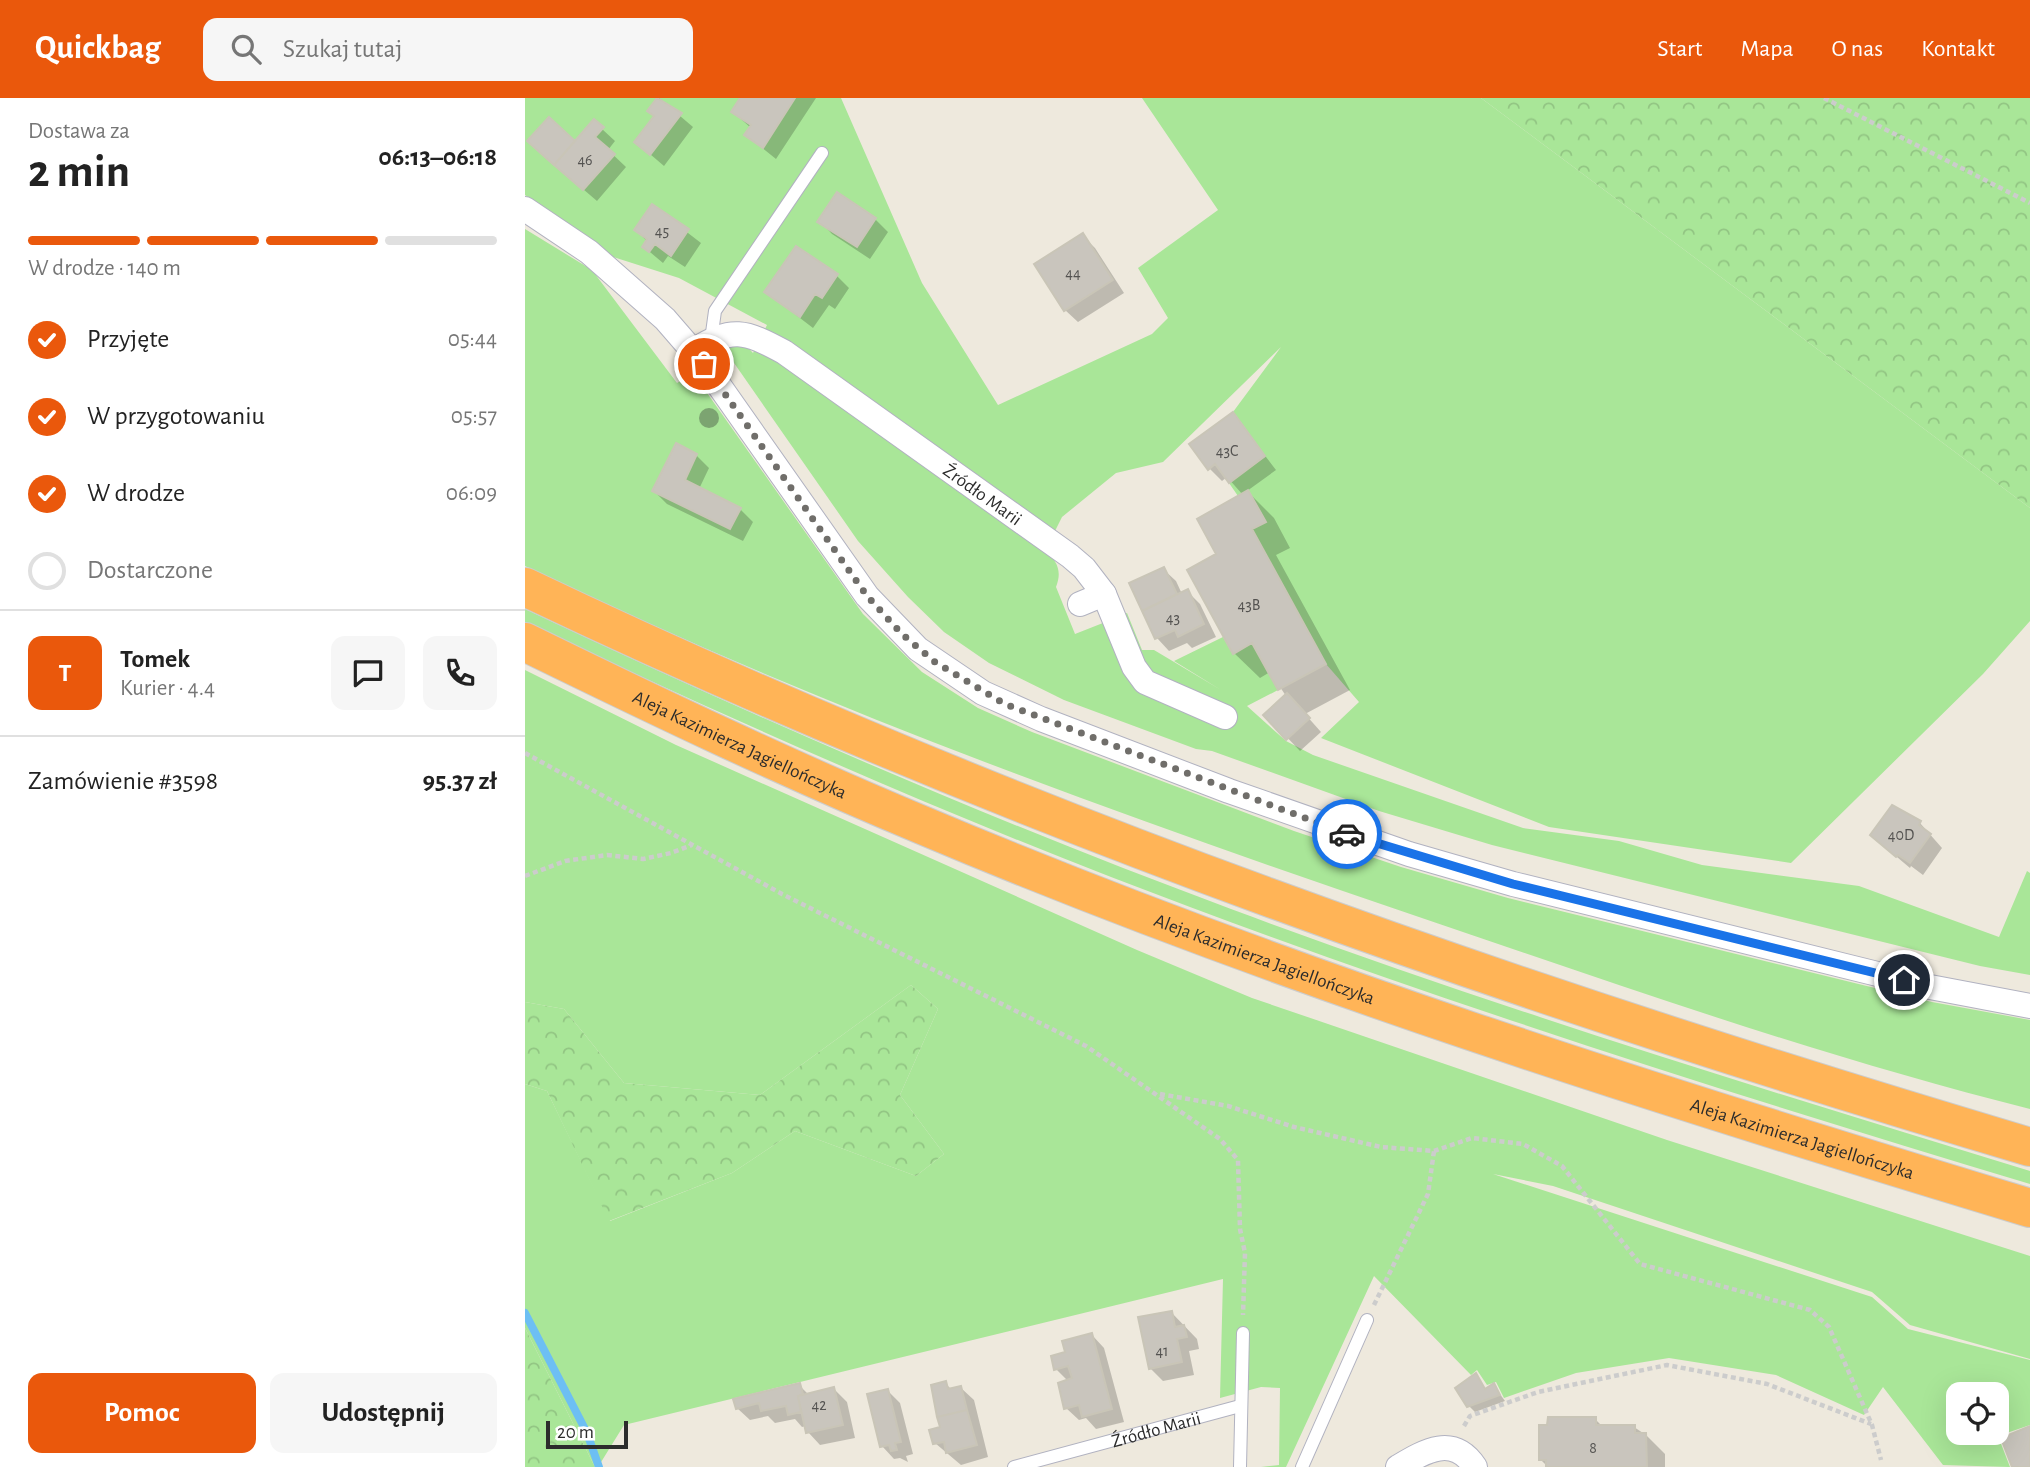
<!DOCTYPE html>
<html lang="pl">
<head>
<meta charset="utf-8">
<style>
	:root { --surface:#fff; --page:#f6f6f6; --text:#222; --muted:#767676; --line:#e0e0e0; --accent:#ea580c }
	body { margin:0; font-family:"Alegreya Sans",sans-serif; background:var(--page); color:var(--text); height:100vh; display:flex; flex-direction:column; font-size:26px; white-space:nowrap }
	* { box-sizing:border-box; margin:0 }
	p { font-size:23px; color:var(--muted) }
	.icon { flex:none; width:38px; height:38px; fill:none; stroke:currentColor; stroke-width:2; stroke-linecap:round; stroke-linejoin:round }
	.map { position:relative; flex:1; overflow:hidden }
	.panel { display:flex; flex-direction:column; background:var(--surface); width:525px }
	.panel>* { flex:none }
	.fabs { position:absolute; left:1421px; top:1284px; display:grid; gap:14px }
	.fabs a { display:grid; place-items:center; width:63px; height:63px; border-radius:14px; background:var(--surface); box-shadow:0 7px 28px #0002; font-size:35px }
	.scale { position:absolute; left:21px; bottom:18px; width:82px; box-sizing:border-box; padding-left:7px; border:4px solid #2c2c2c; border-top:0; font-size:19px; line-height:24px; white-space:nowrap; color:#2c2c2c; -webkit-text-stroke:5px #fff; paint-order:stroke }
	.pin { position:absolute; display:grid; place-items:center; width:60px; height:60px; color:#fff; margin:-30px; border:4px solid #fff; border-radius:50%; box-shadow:0 2px 7px #0007 }
	.courier { position:absolute; display:grid; place-items:center; width:70px; height:70px; margin:-35px; border:5px solid #1a73e8; border-radius:50%; background:#fff; color:#222; box-shadow:0 2px 9px #0007 }
	.overview em { font-style:normal; font-weight:700 }
	.overview div { display:flex; flex-direction:column-reverse }
	.overview { display:flex; align-items:center; justify-content:space-between; height:119px; padding:0 28px }
	h1 { font-size:46px; font-weight:700; line-height:52px }
	.bar { display:grid; grid-template-columns:repeat(4,1fr); gap:10px 7px; align-content:center; height:84px; padding:0 28px }
	.bar i { height:9px; border-radius:5px; background:var(--line) }
	.bar .current { background:var(--accent) }
	.bar p { grid-column:span 4 }
	.line { display:flex; align-items:center; gap:18px; padding:0 28px; border-top:2px solid var(--line) }
	.line div { flex:1 }
	.round { display:grid; place-items:center; flex:none; width:74px; height:74px; border-radius:14px; background:var(--page) }
	ol { padding:0 28px; list-style:none }
	li { display:flex; align-items:center; gap:21px; height:77px }
	li p { margin-inline-start:auto }
	li .icon { padding:7px; border-radius:50%; background:var(--accent); color:#fff; stroke-width:4 }
	li:last-child { color:var(--muted) }
	li i { width:38px; height:38px; border:4px solid var(--line); border-radius:50% }
	.primary-button { display:flex; gap:14px; margin-top:auto; padding:14px 28px }
	.primary-button a { flex:1; height:80px; border-radius:14px; background:var(--accent); color:#fff; font-size:28px; font-weight:700; line-height:80px; text-align:center }
	.primary-button a+a { background:var(--page); color:var(--text) }
	header { display:flex; align-items:center; gap:42px; box-sizing:border-box; height:98px; padding:0 35px; background:var(--accent); color:#fff }
	header strong { font-size:33px }
	nav { display:flex; gap:38px; margin-inline-start:auto; font-size:24px }
	.search { width:490px; height:63px; background:var(--page); display:flex; align-items:center; gap:18px; box-sizing:border-box; padding:0 24px; border-radius:14px; color:var(--muted); font-size:26px }
	main { display:flex; flex:1; min-height:0 }
	.map>svg:first-child { display:block }
	.grass { fill:#a9e698; fill-rule:evenodd }
	.forest { fill:url(#forest-crowns) }
	.shadow { fill:#0003 }
	.lines { fill:none; stroke-linecap:round; stroke-linejoin:round }
	.stream { stroke:#6dbff3; stroke-width:8 }
	.building { fill:#c9c5bd; stroke:#c9c5b7; stroke-width:2 }
	.lane-casing { stroke:#b1b2c0; stroke-width:14 }
	.street-casing { stroke:#b1b2c0; stroke-width:26 }
	.highway-casing { stroke:#ccc; stroke-width:40 }
	.path { stroke:#ccc; stroke-width:4.5; stroke-dasharray:5 3.5; stroke-linecap:butt }
	.lane { stroke:#fff; stroke-width:12 }
	.street { stroke:#fff; stroke-width:24 }
	.highway { stroke:#ffb457; stroke-width:38 }
	.tree { fill:#7ca471 }
	.done { stroke:#706e6a; stroke-width:7; stroke-dasharray:0 12.6 }
	.route { stroke:#1a73e8; stroke-width:9 }
	.labels { text-anchor:middle; stroke-width:5; stroke-linejoin:round; paint-order:stroke }
	.number-label { font-size:16px; fill:#535250 }
	.street-label { font-size:19px; fill:#2c2c2c; stroke:#fff }
</style>
</head>
<body>
<header>
<strong>Quickbag</strong>
<div class="search"><svg class="icon" aria-label="search" viewBox="0 0 24 24"><circle cx="10" cy="10" r="6"/><path d="M15 15l6 6"/></svg>Szukaj tutaj</div>
<nav><a>Start</a><a>Mapa</a><a>O nas</a><a>Kontakt</a></nav>
</header>
<main>
<section class="panel">
<div class="overview"><div><h1>2 min</h1><p>Dostawa za</p></div><em>06:13–06:18</em></div>
<div class="bar"><i class="current"></i><i class="current"></i><i class="current"></i><i></i><p>W drodze · 140 m</p></div>
<ol>
<li><svg class="icon" aria-label="check" viewBox="0 0 24 24"><path d="M5 12l5 5 9-10"/></svg>Przyjęte<p>05:44</p></li>
<li><svg class="icon" aria-label="check" viewBox="0 0 24 24"><path d="M5 12l5 5 9-10"/></svg>W przygotowaniu<p>05:57</p></li>
<li><svg class="icon" aria-label="check" viewBox="0 0 24 24"><path d="M5 12l5 5 9-10"/></svg>W drodze<p>06:09</p></li>
<li><i></i>Dostarczone</li>
</ol>
<div class="line" style="height:126px"><b class="round" style="background:var(--accent);color:#fff">T</b><div><b>Tomek</b><p>Kurier · 4.4</p></div><a class="round"><svg class="icon" aria-label="chat" viewBox="0 0 24 24"><path d="M4 5h16v11H9l-5 4z"/></svg></a><a class="round"><svg class="icon" aria-label="phone" viewBox="0 0 24 24"><path d="M5 4h4l2 5-3 2q2 4 5 5l2-3 5 2v4C11 20 4 13 5 4z"/></svg></a></div>
<div class="line" style="height:91px"><div>Zamówienie #3598</div><b>95.37 zł</b></div>
<div class="primary-button"><a>Pomoc</a><a>Udostępnij</a></div>
</section>
<div class="map">
<svg width="1505" height="1369" viewBox="0 0 1505 1369">
	<defs>
		<pattern id="forest-crowns" width="20" height="18" patternUnits="userSpaceOnUse" patternTransform="scale(1.75)"><rect width="20" height="18" fill="#a9e698"/><path d="M2 6a3 3 0 1 1 6 0M12 15a3 3 0 1 1 6 0" fill="none" stroke="#92c583"/></pattern>
	</defs>
	<rect width="100%" height="100%" fill="#eee9dd"/>
	<path class="grass" d="M0 0H316L397 185 473 307 627 236 643 220 613 170 693 112 617 0H956L1505 410V523L1458 576 1266 765 1024 729 796 640 834 604 801 566 727 431 741 423 724 393 713 398 704 385 740 359 708 314 756 249 638 364 591 375 537 419 520 453C533 463 537 474 531 489L550 536 583 523C590 541 595 563 606 578 625 605 668 613 697 625L704 607C688 613 630 587 619 574 607 559 601 536 594 518L602 515 617 552H629L696 592 649 563 698 539 708 556 727 545 753 592 722 608 761 643 788 657 998 730 1094 743 1177 767 1334 788 1474 839 1502 773 1505 775V877L1455 868 967 747 854 713 687 653 671 651 539 602 464 565 419 534 383 499 333 443 200 252 215 241 228 255 242 227 154 180 82 157 0 97Z
		M0 131 67 172 152 285 168 275 338 516 397 574 453 610 507 634 769 733 876 769 983 800 1407 904 1505 922V1011C1297 959 1094 887 891 818 588 715 289 607 0 468Z
		M0 511C232 620 466 722 706 811 969 909 1237 991 1505 1073V1086C1196 993 887 895 586 779 387 702 193 615 0 525Z
		M0 572 151 647 612 852 727 900 1142 1042 1505 1158V1261L1385 1227 1347 1194 1028 1088 968 1076 1347 1199 1383 1231 1505 1262V1327L1473 1338 1485 1369 1418 1367 1358 1289 1339 1317 1251 1277 1144 1260 1051 1275 979 1300 971 1284 962 1287 952 1272 946 1277 849 1178 761 1369H736L754 1367 755 1290 736 1289 695 1300 698 1181 99 1327 73 1369H70L0 1230V986L22 993 85 1123 207 1075 270 1033 391 1078 419 1056 375 997 413 911 386 887 235 997 99 985 39 911 0 904ZM1433 1297H1472V1335H1433Z"/>
	<path class="forest" d="M956 0H1505V410Z
		M386 887 413 911 375 997 419 1056 391 1078 270 1033 207 1075 84 1123 22 993 0 986V904L39 911 99 985 235 997Z
		M0 1230 70 1369H0Z"/>
	<path class="shadow" d="M134 0 168 29 139 68 111 44 130 19 124 13Z
		M217 0H291L251 61 221 37 226 30 208 14Z
		M77 31 90 43 83 52 101 69 72 103 17 56 51 45Z
		M128 108 176 145 160 169 143 158 138 165 119 149 123 144 111 132Z
		M350 121 363 134 345 161 307 136 295 123Z
		M557 137 570 150 599 195 553 224 540 212Z
		M312 178 324 190 310 211 304 207 288 230 241 194Z
		M708 316 751 372 722 393 749 420 765 450 751 457 825 592 780 616 796 634 775 653 741 617 761 598 745 574 735 580 709 555 693 457 718 397 702 379 697 383 684 370Z
		M171 357 184 370 174 391 215 411 228 424 218 443 142 406 129 393Z
		M638 471 651 483 657 496 662 493 675 506 691 539 667 550 662 545 644 553 632 540 606 486Z
		M1395 725 1417 750 1398 777 1386 768 1385 770 1360 749Z
		M646 1214 672 1241 674 1251 664 1253 669 1277 638 1283 625 1270Z
		M567 1237 579 1250 599 1324 571 1331 561 1320 554 1322 541 1310 543 1283 531 1271 542 1255Z
		M950 1278 961 1292 969 1288 980 1303 950 1314 944 1308Z
		M420 1285 427 1292 436 1290 449 1302 463 1359 436 1367 410 1345 417 1331Z
		M274 1287 284 1297 309 1291 322 1304 330 1340 295 1347 283 1334 281 1328 277 1329 270 1321 250 1325 243 1318 225 1322 212 1310Z
		M363 1293 375 1305 388 1356 381 1358 383 1364 375 1360 369 1361 357 1348Z
		M1070 1321 1078 1329H1109L1121 1337 1140 1356V1369H1023L1016 1362Z"/>
	<g class="lines">
		<path class="stream" d="M0 1215 62 1335 74 1369"/>
	</g>
	<path class="building" d="M132 0 157 15 125 57 109 44 129 18 122 13Z
		M215 0H270L238 50 219 37 226 27 206 14Z
		M24 19 50 43 29 67 2 43Z
		M69 21 79 29 70 39 90 56 58 92 29 67Z
		M312 94 351 120 332 149 292 124Z
		M127 106 164 131 146 158 130 146 124 154 117 149 122 141 109 132Z
		M558 135 588 182 539 213 509 166Z
		M271 148 313 176 297 200 290 196 275 219 239 194Z
		M708 314 740 358 704 385 690 366 683 372 664 346Z
		M151 345 172 356 160 382 216 410 205 431 127 393Z
		M723 392 741 424 727 431 801 566 753 592 727 545 708 556 662 472 691 456 672 421Z
		M639 469 652 496 617 513 604 485Z
		M663 491 679 526 653 539 650 532 630 541 617 513Z
		M762 595 785 620 761 642 738 617Z
		M1367 707 1396 723 1394 727 1406 736 1385 765 1373 757 1371 759 1345 737Z
		M647 1213 650 1229 659 1227 662 1239 652 1241 657 1264 624 1271 613 1219Z
		M567 1235 587 1311 557 1319 554 1307 539 1311 533 1285 547 1280 543 1268 529 1272 526 1258 540 1254 537 1243Z
		M951 1275 960 1291 969 1285 975 1297 942 1309 930 1290Z
		M421 1283 423 1291 436 1288 442 1312 412 1319 406 1287Z
		M275 1285 278 1296 273 1298 276 1314 263 1317 261 1308 236 1313 234 1305 211 1311 208 1301Z
		M309 1289 318 1327 281 1335 273 1298Z
		M363 1291 376 1344 370 1345 372 1352 366 1353 364 1347 355 1349 342 1296Z
		M442 1312 452 1347 421 1355 419 1344 408 1346 404 1332 415 1329 412 1319Z
		M1023 1319H1071V1327H1110V1335H1121L1122 1369H1021V1362H1014V1327H1022Z
		M1505 1328V1369H1487L1476 1340Z"/>
	<g class="lines">
		<g class="lane-casing">
			<g id="lane">
				<path d="M186 242 190 213 297 55"/>
				<path id="s1" d="M489 1369 715 1308"/>
				<path d="M715 1369 718 1235"/>
				<path d="M777 1369 842 1222"/>
			</g>
		</g>
		<g class="street-casing">
			<g id="street">
				<path d="M0 111 64 154 140 221 179 266 342 498 393 551 458 595 516 621 704 693 884 756 988 786 1405 889 1505 908"/>
				<path id="s2" d="M168 253C207 228 220 233 259 254L545 458 559 470 579 496 609 569 620 584 700 619"/>
				<path d="M555 506 579 496"/>
				<path d="M873 1369C900 1353 928 1336 950 1369"/>
			</g>
		</g>
		<g class="highway-casing">
			<g id="highway">
				<path d="M0 489C484 720 992 897 1505 1049"/>
				<path id="s3" d="M0 544C131 608 262 671 397 727 757 879 1131 997 1505 1110"/>
			</g>
		</g>
		<path class="path" d="M1299 0 1505 105
			M0 655 257 796 561 948 695 1041 713 1062 715 1131 720 1155 718 1217
			M0 778 40 763 82 757 118 761 146 755 167 747
			M635 996 703 1008 769 1029 856 1049 909 1053 947 1040 998 1046 1037 1068 1115 1166 1285 1212 1304 1229 1347 1327 1356 1362
			M849 1207 903 1096 909 1053
			M939 1328 945 1318 1013 1294 1142 1267 1242 1286 1346 1326"/>
		<use href="#lane" class="lane"/>
		<use href="#street" class="street"/>
		<use href="#highway" class="highway"/>
	</g>
	<circle class="tree" cx="184" cy="320" r="10"/>
	<g class="lines">
		<path class="done" d="M179 266 342 498 377 536 410 564 480 606 822 736"/>
		<path class="route" d="M822 736 988 786 1379 882"/>
	</g>
	<g class="labels">
		<g class="number-label">
			<text x="60" y="67">46</text>
			<text x="137" y="138">45</text>
			<text x="548" y="180">44</text>
			<text x="702" y="358">43C</text>
			<text x="724" y="512">43B</text>
			<text x="648" y="525">43</text>
			<text x="1376" y="742">40D</text>
			<text x="637" y="1258">41</text>
			<text x="294" y="1312">42</text>
			<text x="1068" y="1355">8</text>
		</g>
		<g class="street-label">
			<text dy="7" stroke="none"><textPath href="#s2" startOffset="343">Źródło Marii</textPath></text>
			<text dy="7" stroke="none"><textPath href="#s3" startOffset="238">Aleja Kazimierza Jagiellończyka</textPath></text>
			<text dy="7" stroke="none"><textPath href="#s3" startOffset="805">Aleja Kazimierza Jagiellończyka</textPath></text>
			<text dy="7" stroke="none"><textPath href="#s3" startOffset="1372">Aleja Kazimierza Jagiellończyka</textPath></text>
			<text dy="7" stroke="none"><textPath href="#s1" startOffset="147">Źródło Marii</textPath></text>
		</g>
	</g>
</svg>
<div class="fabs">
<a><svg class="icon" aria-label="locate" viewBox="0 0 24 24"><circle cx="12" cy="12" r="6"/><path d="M12 2v4M12 18v4M2 12h4M18 12h4"/></svg></a>
</div>
<div class="scale">20 m</div>
<div class="pin" style="left:179px;top:266px;background:#ea580c"><svg class="icon" aria-label="bag" viewBox="0 0 24 24"><path d="M5 8h14l-1 12H6zM9 8a3 3 0 0 1 6 0"/></svg></div>
<div class="pin" style="left:1379px;top:882px;background:#1f2937"><svg class="icon" aria-label="home" viewBox="0 0 24 24"><path d="M3 11l9-7 9 7M6 9v11h12V9"/></svg></div>
<div class="courier" style="left:822px;top:736px"><svg class="icon" aria-label="car" viewBox="0 0 24 24"><path d="M5 17H2v-5l4-1 3-4h7l3 4 3 1v5h-3M9 17h6M6 11h13"/><circle cx="7" cy="17" r="2"/><circle cx="17" cy="17" r="2"/></svg></div>
</div>
</main>
</body>
</html>
